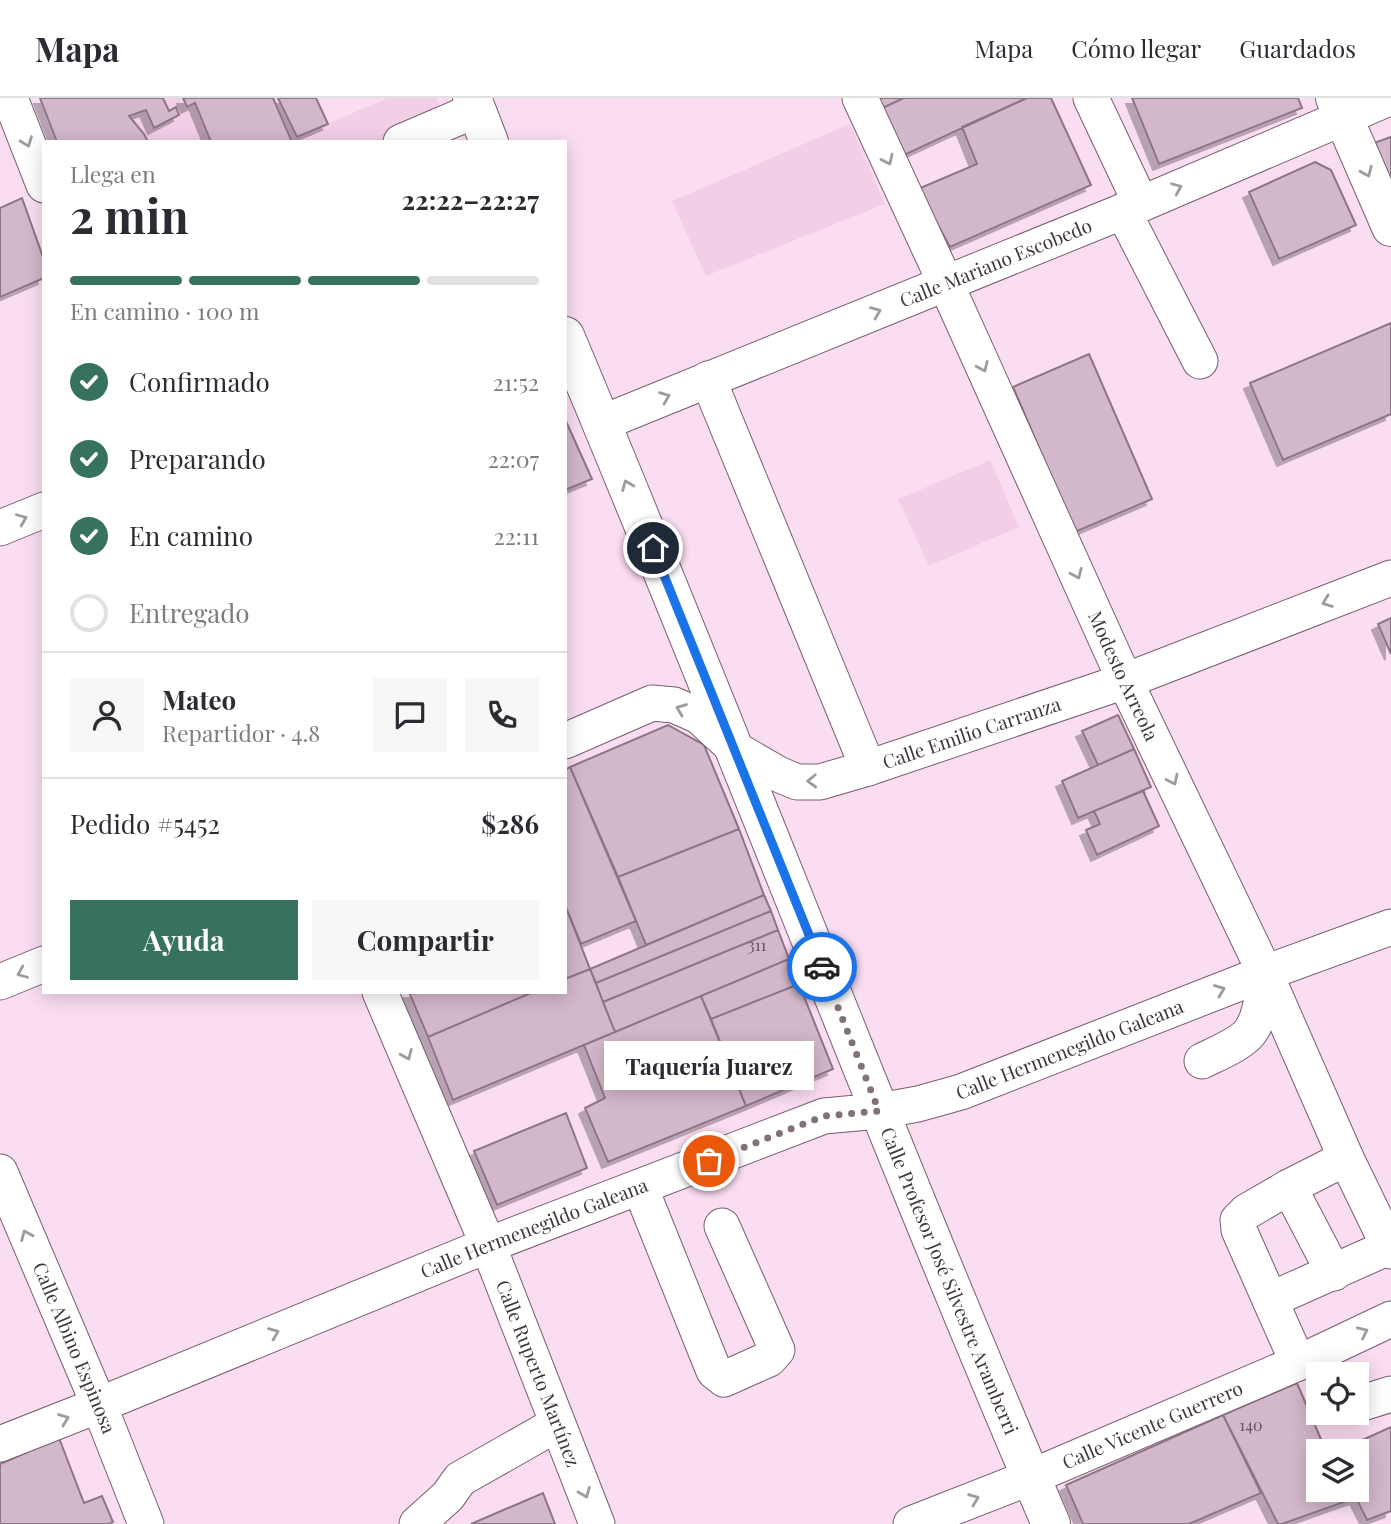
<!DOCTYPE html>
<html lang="es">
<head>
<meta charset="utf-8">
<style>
	:root { --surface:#fff; --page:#f7f7f7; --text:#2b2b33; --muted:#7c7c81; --line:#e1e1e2; --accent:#36725c }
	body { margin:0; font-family:"Playfair Display",serif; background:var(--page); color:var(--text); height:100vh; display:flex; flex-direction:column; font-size:26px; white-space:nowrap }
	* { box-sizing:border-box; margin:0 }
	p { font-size:23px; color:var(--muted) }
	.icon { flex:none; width:38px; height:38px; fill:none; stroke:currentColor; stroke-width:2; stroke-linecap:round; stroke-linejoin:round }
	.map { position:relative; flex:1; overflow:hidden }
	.details { position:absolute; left:42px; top:42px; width:525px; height:854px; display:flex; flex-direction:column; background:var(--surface); border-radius:0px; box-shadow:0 4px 18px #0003 }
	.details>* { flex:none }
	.controls { position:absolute; left:1306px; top:1264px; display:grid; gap:14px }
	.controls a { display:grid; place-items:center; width:63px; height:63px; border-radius:0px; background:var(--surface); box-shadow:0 4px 18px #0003; font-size:35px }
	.pin { position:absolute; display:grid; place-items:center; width:60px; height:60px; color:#fff; margin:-30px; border:4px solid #fff; border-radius:50%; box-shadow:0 2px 7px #0007 }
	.courier { position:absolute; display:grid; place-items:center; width:70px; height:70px; margin:-35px; border:5px solid #1a73e8; border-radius:50%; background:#fff; color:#222; box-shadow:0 2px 9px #0007 }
	.bubble { position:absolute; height:49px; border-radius:0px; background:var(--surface); box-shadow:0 4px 18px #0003; font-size:23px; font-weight:700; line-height:49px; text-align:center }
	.overview em { font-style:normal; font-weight:700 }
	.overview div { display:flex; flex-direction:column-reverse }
	.overview { display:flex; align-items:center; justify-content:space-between; height:119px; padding:0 28px }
	h1 { font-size:46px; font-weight:700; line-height:52px }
	.bar { display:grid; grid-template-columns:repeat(4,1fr); gap:10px 7px; align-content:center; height:84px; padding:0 28px }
	.bar i { height:9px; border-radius:5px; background:var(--line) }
	.bar .on { background:var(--accent) }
	.bar p { grid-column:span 4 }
	.line { display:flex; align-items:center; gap:18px; padding:0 28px; border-top:2px solid var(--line) }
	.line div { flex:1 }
	.round { display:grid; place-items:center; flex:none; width:74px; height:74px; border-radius:0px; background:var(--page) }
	ol { padding:0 28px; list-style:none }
	li { display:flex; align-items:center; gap:21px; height:77px }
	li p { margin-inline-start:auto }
	li .icon { padding:7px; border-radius:50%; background:var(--accent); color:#fff; stroke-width:4 }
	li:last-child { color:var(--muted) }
	li i { width:38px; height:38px; border:4px solid var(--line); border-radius:50% }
	.action { display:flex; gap:14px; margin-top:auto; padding:14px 28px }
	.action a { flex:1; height:80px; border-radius:0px; background:var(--accent); color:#fff; font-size:28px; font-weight:700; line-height:80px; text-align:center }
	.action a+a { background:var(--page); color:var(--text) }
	header { display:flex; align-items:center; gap:42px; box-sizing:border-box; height:98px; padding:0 35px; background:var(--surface); border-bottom:2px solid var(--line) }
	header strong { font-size:33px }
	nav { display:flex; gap:38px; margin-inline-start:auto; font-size:24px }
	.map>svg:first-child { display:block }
	.built { fill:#f3cfe7 }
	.building { fill:#d3b7ca; stroke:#8e7586; stroke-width:2; filter:url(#shadow) }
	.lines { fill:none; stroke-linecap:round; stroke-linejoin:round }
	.minor-casing { stroke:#775e6f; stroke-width:37 }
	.major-casing { stroke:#775e6f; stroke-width:40 }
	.minor { stroke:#fff; stroke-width:35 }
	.major { stroke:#fff; stroke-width:38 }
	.oneway { stroke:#a09a9e }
	.done { stroke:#82707c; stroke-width:7; stroke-dasharray:0 12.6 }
	.route { stroke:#1a73e8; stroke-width:9 }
	.labels { text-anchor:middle; stroke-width:6; stroke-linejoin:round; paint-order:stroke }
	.number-label { font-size:16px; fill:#665660 }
	.street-label { font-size:19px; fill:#41363d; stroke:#fff }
</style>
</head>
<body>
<header>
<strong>Mapa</strong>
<nav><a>Mapa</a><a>Cómo llegar</a><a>Guardados</a></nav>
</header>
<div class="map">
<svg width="1391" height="1426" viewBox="0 0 1391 1426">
	<defs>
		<filter id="shadow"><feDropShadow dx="-6" dy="6" stdDeviation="0" flood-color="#0004"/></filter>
	</defs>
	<rect width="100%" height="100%" fill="#faddf1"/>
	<path class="built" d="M40 0H278L297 39 388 0H437L455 44H57Z
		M850 26 885 106 706 178 672 103Z
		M990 362 1019 429 929 468 898 401Z"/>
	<path class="building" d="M40 0H163L169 13 176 9 179 17 154 30 146 12 129 18 144 36 148 44H57Z
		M183 0H273L292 44H211L195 5 187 9Z
		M278 0H316L328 26 297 39Z
		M875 0H904L880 11Z
		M904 0H1027L902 58 880 11Z
		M1027 0H1051L1091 87 950 149 918 91 977 66 962 29Z
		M1132 0H1298L1302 10 1159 66Z
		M1391 39V82L1374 45Z
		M1315 64 1331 72 1356 127 1279 161 1249 94Z
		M22 100 44 162V180L0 199V110Z
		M1391 225V316L1283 362 1250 285Z
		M1089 256 1152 401 1075 434 1013 289Z
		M565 321 592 381 565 392Z
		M1391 520V556L1378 526Z
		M1118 617 1134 651 1098 667 1082 633Z
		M668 627 704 647 739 731 618 779 570 669Z
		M1134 651 1151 689 1078 720 1062 683Z
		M570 669 636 823 581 846 565 807V672Z
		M1143 693 1159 728 1097 757 1086 732 1100 726 1094 713Z
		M739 731 764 797 646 847 618 779Z
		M764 797 771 813 596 885 590 871Z
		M565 807 590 871 565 881Z
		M771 813 778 832 603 904 596 885Z
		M778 832 789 861 615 934 603 904Z
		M789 861 799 886 711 921 701 898Z
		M590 871 615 934 453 1002 428 939 533 894H565V881Z
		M799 886 833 971 746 1008 711 921Z
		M409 894H533L428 939Z
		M701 898 746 1008 608 1064 585 1010 605 1000 584 947Z
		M566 1015 587 1070 497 1107 474 1053Z
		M1297 1285 1326 1353H1318V1391H1342L1347 1403 1282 1426H1278L1223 1317Z
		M1223 1317 1261 1395 1189 1426H1083L1066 1387Z
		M1391 1329V1413L1367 1422 1356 1400 1347 1403 1342 1391H1356V1353H1338Z
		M59 1340 84 1405 102 1398 113 1424 109 1426H0V1366Z
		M543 1395 555 1426H471Z"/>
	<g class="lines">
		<g class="minor-casing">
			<g id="minor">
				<path d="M10 0 44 87"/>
				<path id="s1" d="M860 0 946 186 1125 583 1265 875 1346 1060 1391 1153"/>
				<path d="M1091 0 1141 106"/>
				<path d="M401 44 476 12"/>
				<path d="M1123 113 1200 263"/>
				<path d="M708 281 868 670"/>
				<path id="s2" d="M602 325 1141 106 1389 0"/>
				<path d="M0 430 44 412"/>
				<path id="s3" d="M565 643 652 605 674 607 699 618 735 651 778 676 797 684H820L868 670 1125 583 1391 480"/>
				<path d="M0 884 44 866"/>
				<path id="s4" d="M380 894 488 1147 597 1426"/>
				<path d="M1202 963C1216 956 1241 946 1250 934 1262 918 1262 894 1265 875"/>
				<path id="s5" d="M0 1074 99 1307 146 1426"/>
				<path d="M640 1089 714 1273 724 1281 769 1261 777 1252 722 1128"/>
				<path d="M1289 1089 1334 1175"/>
				<path d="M1270 1202 1389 1149"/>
				<path d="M1298 1265 1239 1132 1238 1122 1246 1114 1289 1089 1346 1060"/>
				<path d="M1356 1307 1391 1296"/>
				<path id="s6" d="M0 1346 99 1307 488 1147 824 1018 879 1013 918 1006 961 994 1265 875 1391 829"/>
				<path d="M417 1426 448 1398 460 1381 557 1326"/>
				<path id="s7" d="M911 1426 1031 1379 1298 1265 1391 1221"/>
			</g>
		</g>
		<g class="major-casing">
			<g id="major">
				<path d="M472 0 489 44"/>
				<path d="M1335 0 1391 129"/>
				<path id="s8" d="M565 238C731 632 882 1033 1051 1426"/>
			</g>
		</g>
		<use href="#minor" class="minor"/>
		<use href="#major" class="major"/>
	</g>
	<defs><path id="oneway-chevron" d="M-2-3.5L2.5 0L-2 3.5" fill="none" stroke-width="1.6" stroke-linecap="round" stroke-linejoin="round" transform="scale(1.75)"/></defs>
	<g class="oneway">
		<use href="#oneway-chevron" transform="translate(27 44) rotate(69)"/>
		<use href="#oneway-chevron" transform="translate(888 62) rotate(65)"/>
		<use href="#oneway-chevron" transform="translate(1367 74) rotate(67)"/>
		<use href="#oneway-chevron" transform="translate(1177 90) rotate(-23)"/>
		<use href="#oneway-chevron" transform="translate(876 214) rotate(-22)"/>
		<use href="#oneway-chevron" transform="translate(983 269) rotate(66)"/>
		<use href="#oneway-chevron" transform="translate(665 299) rotate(-22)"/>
		<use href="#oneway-chevron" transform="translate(627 387) rotate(-112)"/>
		<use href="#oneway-chevron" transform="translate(22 421) rotate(-23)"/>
		<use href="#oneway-chevron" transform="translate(1077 476) rotate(66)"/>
		<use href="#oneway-chevron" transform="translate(1327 504) rotate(159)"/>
		<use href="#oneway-chevron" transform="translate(681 611) rotate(-159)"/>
		<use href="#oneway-chevron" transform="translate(1173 682) rotate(64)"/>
		<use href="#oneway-chevron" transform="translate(812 683) rotate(178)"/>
		<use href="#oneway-chevron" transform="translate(22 875) rotate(157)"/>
		<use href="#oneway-chevron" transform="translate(1220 892) rotate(-21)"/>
		<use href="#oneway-chevron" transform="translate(407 957) rotate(67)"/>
		<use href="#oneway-chevron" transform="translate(26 1137) rotate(-113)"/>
		<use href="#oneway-chevron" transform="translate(1363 1234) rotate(-25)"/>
		<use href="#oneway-chevron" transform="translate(274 1235) rotate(-22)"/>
		<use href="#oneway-chevron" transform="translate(64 1321) rotate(-21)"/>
		<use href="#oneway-chevron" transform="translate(585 1395) rotate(68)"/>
		<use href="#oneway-chevron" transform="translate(974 1401) rotate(-21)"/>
	</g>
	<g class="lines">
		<path class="done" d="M709 1063 824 1018 879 1013 822 869"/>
		<path class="route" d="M653 450 822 869"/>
	</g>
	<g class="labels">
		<g class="number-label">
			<text x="757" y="853">311</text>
			<text x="1251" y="1333">140</text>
		</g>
		<g class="street-label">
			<text dy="7" stroke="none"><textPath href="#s2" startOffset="425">Calle Mariano Escobedo</textPath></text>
			<text dy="7" stroke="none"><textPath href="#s1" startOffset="635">Modesto Arreola</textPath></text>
			<text dy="7" stroke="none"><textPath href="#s3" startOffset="446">Calle Emilio Carranza</textPath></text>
			<text dy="7" stroke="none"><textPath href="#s6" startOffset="1143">Calle Hermenegildo Galeana</textPath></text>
			<text dy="7" stroke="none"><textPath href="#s6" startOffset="576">Calle Hermenegildo Galeana</textPath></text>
			<text dy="7" stroke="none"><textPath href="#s8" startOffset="1020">Calle Profesor José Silvestre Aramberri</textPath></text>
			<text dy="7" stroke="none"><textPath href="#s5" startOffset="191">Calle Albino Espinosa</textPath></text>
			<text dy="7" stroke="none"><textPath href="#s4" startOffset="413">Calle Ruperto Martínez</textPath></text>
			<text dy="7" stroke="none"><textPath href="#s7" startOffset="261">Calle Vicente Guerrero</textPath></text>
		</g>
	</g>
</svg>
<div class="controls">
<a><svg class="icon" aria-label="locate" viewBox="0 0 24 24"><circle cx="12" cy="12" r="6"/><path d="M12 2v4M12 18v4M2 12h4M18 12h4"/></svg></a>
<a><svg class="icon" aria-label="layers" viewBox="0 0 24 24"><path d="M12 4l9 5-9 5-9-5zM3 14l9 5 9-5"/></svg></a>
</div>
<div class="pin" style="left:709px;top:1063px;background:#ea580c"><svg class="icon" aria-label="bag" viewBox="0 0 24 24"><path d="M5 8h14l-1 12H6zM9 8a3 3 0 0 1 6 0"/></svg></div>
<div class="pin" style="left:653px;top:450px;background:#1f2937"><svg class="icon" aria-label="home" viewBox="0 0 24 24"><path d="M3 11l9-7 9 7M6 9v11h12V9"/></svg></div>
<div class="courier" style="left:822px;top:869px"><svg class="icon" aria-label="car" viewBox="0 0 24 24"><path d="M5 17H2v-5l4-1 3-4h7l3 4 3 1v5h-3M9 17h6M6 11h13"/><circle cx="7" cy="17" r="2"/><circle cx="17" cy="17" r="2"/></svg></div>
<div class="bubble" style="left:604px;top:943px;width:210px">Taquería Juarez</div>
<section class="details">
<div class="overview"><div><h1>2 min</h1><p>Llega en</p></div><em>22:22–22:27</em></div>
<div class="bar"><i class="on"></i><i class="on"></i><i class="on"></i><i></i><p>En camino · 100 m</p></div>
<ol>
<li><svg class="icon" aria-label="check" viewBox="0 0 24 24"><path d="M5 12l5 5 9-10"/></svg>Confirmado<p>21:52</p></li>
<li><svg class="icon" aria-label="check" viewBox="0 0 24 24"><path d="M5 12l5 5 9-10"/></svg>Preparando<p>22:07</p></li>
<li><svg class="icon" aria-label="check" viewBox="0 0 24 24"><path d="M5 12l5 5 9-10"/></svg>En camino<p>22:11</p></li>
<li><i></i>Entregado</li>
</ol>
<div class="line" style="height:126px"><a class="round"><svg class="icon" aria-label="person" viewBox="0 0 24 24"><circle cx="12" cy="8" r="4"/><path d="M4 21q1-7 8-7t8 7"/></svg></a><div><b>Mateo</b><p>Repartidor · 4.8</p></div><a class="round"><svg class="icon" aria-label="chat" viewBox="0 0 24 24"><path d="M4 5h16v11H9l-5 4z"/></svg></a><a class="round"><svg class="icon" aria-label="phone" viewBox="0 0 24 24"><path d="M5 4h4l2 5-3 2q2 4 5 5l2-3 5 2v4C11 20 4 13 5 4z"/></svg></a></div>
<div class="line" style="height:91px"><div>Pedido #5452</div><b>$286</b></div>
<div class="action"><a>Ayuda</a><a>Compartir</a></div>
</section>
</div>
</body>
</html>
